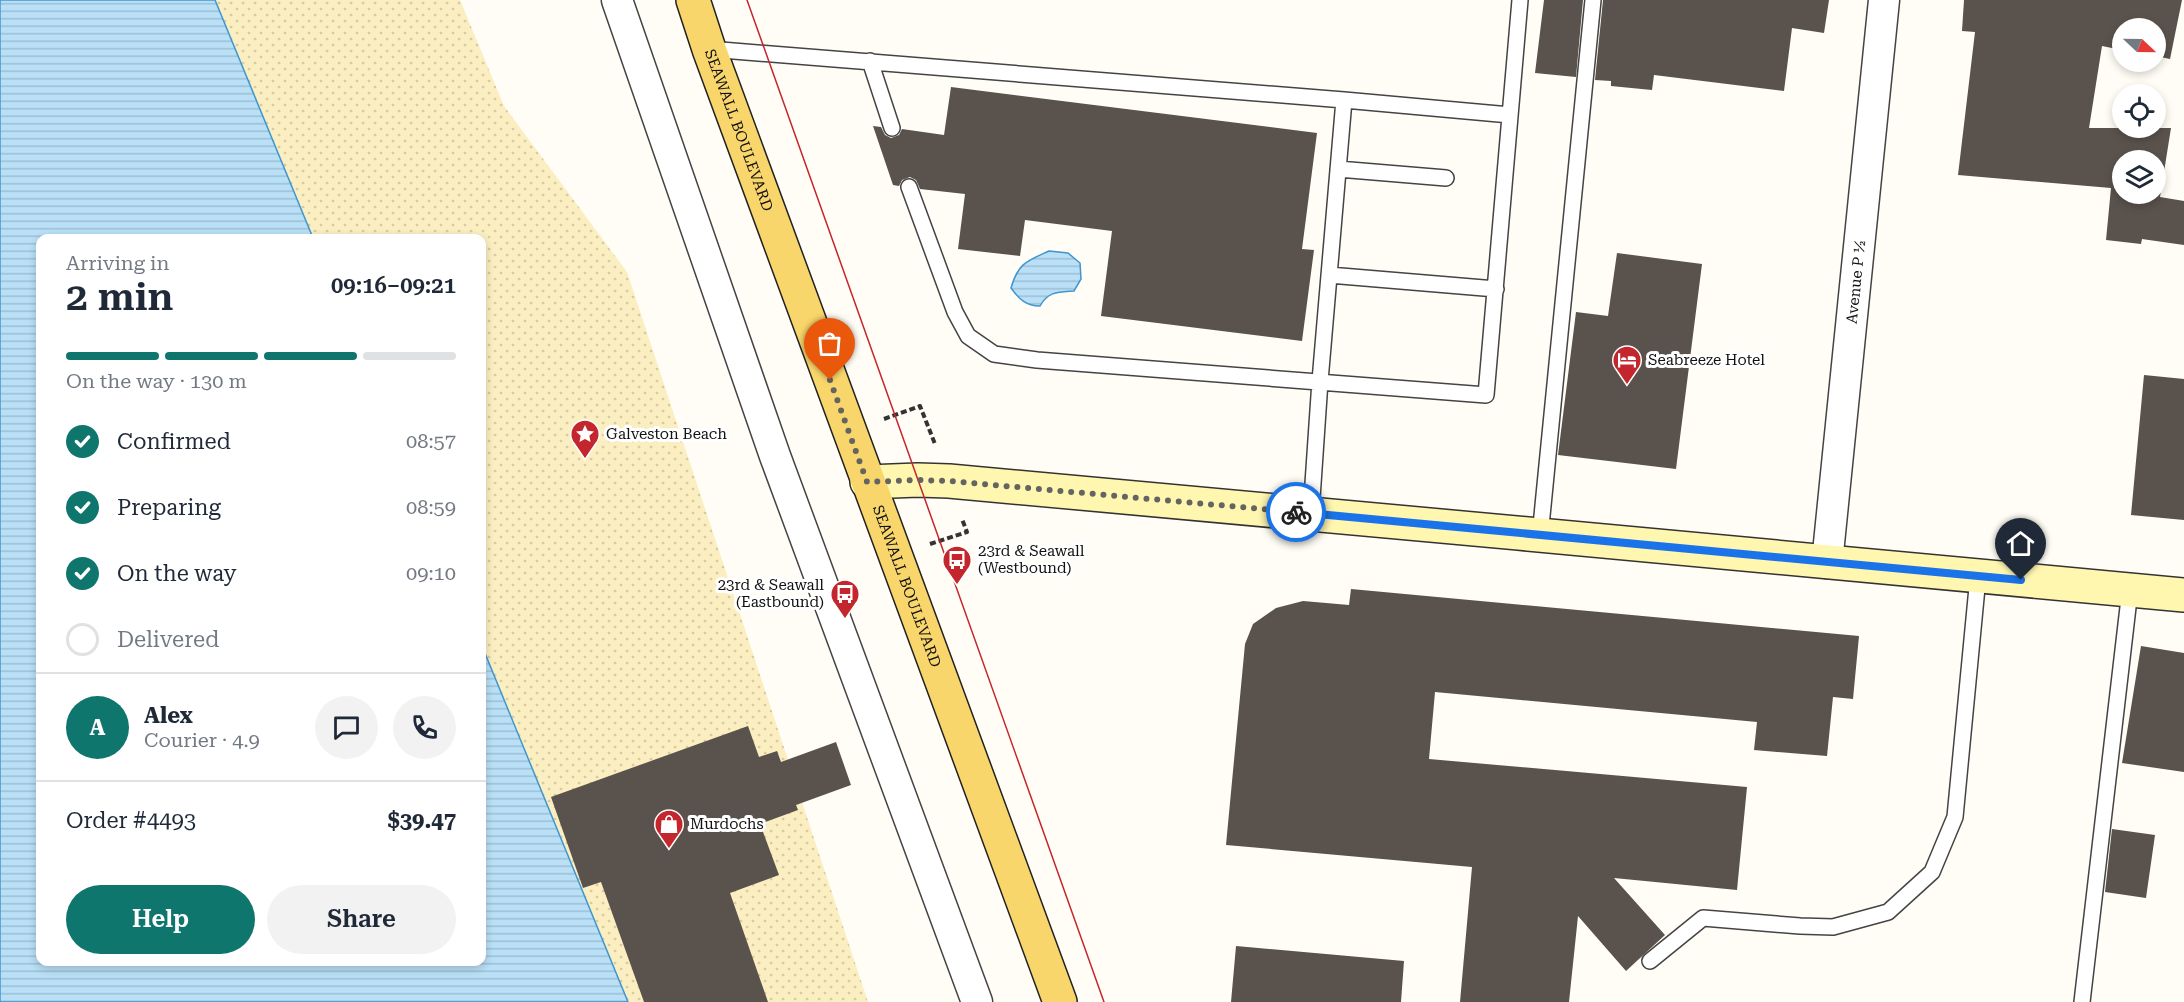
<!DOCTYPE html>
<html lang="en">
<head>
<meta charset="utf-8">
<style>
	:root { --surface:#fff; --page:#f2f2f3; --text:#1f2937; --muted:#747a83; --line:#e0e1e3; --accent:#0f766e }
	body { margin:0; font-family:"Roboto Serif",serif; background:var(--page); color:var(--text); height:100vh; display:flex; flex-direction:column; font-size:22px; white-space:nowrap }
	* { box-sizing:border-box; margin:0 }
	p { font-size:20px; color:var(--muted) }
	.icon { flex:none; width:33px; height:33px; fill:none; stroke:currentColor; stroke-width:2; stroke-linecap:round; stroke-linejoin:round }
	.map { position:relative; flex:1; overflow:hidden }
	.side { position:absolute; left:36px; top:234px; width:450px; height:732px; display:flex; flex-direction:column; background:var(--surface); border-radius:12px; box-shadow:0 3px 9px #0003 }
	.side>* { flex:none }
	.needle { width:39px; rotate:112deg }
	.buttons { position:absolute; left:2112px; top:18px; display:grid; gap:12px }
	.buttons a { display:grid; place-items:center; width:54px; height:54px; border-radius:50%; background:var(--surface); box-shadow:0 3px 9px #0003; font-size:30px }
	.pin { position:absolute; display:grid; place-items:center; width:51px; height:51px; color:#fff; margin:-62px -26px; border-radius:50% 50% 50% 0; rotate:-45deg; box-shadow:0 0 6px #0007 }
	.pin .icon { rotate:45deg }
	.courier { position:absolute; display:grid; place-items:center; width:60px; height:60px; margin:-30px; border:4px solid #1a73e8; border-radius:50%; background:#fff; color:#222; box-shadow:0 2px 8px #0007 }
	.head em { font-style:normal; font-weight:600 }
	.head div { display:flex; flex-direction:column-reverse }
	.head { display:flex; align-items:center; justify-content:space-between; height:102px; padding:0 30px }
	h1 { font-size:39px; font-weight:600; line-height:45px }
	.bar { display:grid; grid-template-columns:repeat(4,1fr); gap:9px 6px; align-content:center; height:72px; padding:0 30px }
	.bar i { height:8px; border-radius:4px; background:var(--line) }
	.bar .selected { background:var(--accent) }
	.bar p { grid-column:span 4 }
	.line { display:flex; align-items:center; gap:15px; padding:0 30px; border-top:2px solid var(--line) }
	.line div { flex:1 }
	.round { display:grid; place-items:center; flex:none; width:63px; height:63px; border-radius:32px; background:var(--page) }
	ol { padding:0 30px; list-style:none }
	li { display:flex; align-items:center; gap:18px; height:66px }
	li p { margin-inline-start:auto }
	li .icon { padding:6px; border-radius:50%; background:var(--accent); color:#fff; stroke-width:4 }
	li:last-child { color:var(--muted) }
	li i { width:33px; height:33px; border:3px solid var(--line); border-radius:50% }
	.primary-button { display:flex; gap:12px; margin-top:auto; padding:12px 30px }
	.primary-button a { flex:1; height:69px; border-radius:36px; background:var(--accent); color:#fff; font-size:24px; font-weight:600; line-height:69px; text-align:center }
	.primary-button a+a { background:var(--page); color:var(--text) }
	.map>svg:first-child { display:block }
	.sand { fill:url(#sand-dots) }
	.water { fill:url(#water-rules); stroke:#3f96cf; stroke-width:1.5 }
	.building { fill:#5a524d; fill-rule:evenodd }
	.lines { fill:none; stroke-linecap:round; stroke-linejoin:round }
	.lane-casing { stroke:#444; stroke-width:18 }
	.street-casing { stroke:#444; stroke-width:33 }
	.secondary-casing { stroke:#333; stroke-width:36 }
	.primary-casing { stroke:#222; stroke-width:36 }
	.path { stroke:#333; stroke-width:4; stroke-dasharray:6 3; stroke-linecap:butt }
	.lane { stroke:#fff; stroke-width:15 }
	.street { stroke:#fff; stroke-width:30 }
	.secondary { stroke:#fff6b0; stroke-width:33 }
	.primary { stroke:#f9d66b; stroke-width:33 }
	.tram { stroke:#c4262e; stroke-width:1.5 }
	.done { stroke:#646461; stroke-width:6; stroke-dasharray:0 10.8 }
	.route { stroke:#1a73e8; stroke-width:8 }
	.labels { text-anchor:middle; stroke-width:6; stroke-linejoin:round; paint-order:stroke }
	.street-label { font-size:15px; fill:#111; stroke:#fff }
	.poi-label { font-size:15px; fill:#111; stroke:#fff; text-anchor:start }
</style>
</head>
<body>
<div class="map">
<svg width="2184" height="1002" viewBox="0 0 2184 1002">
	<defs>
		<pattern id="sand-dots" width="8" height="8" patternUnits="userSpaceOnUse" patternTransform="scale(1.5)"><rect width="8" height="8" fill="#fbeec1"/><path d="M2 2h.1M6 6h.1" fill="none" stroke="#d6cba5" stroke-width="1.8" stroke-linecap="round"/></pattern>
		<pattern id="water-rules" width="6" height="5" patternUnits="userSpaceOnUse" patternTransform="scale(1.5)"><rect width="6" height="5" fill="#b9e0f7"/><path d="M0 2.5h6" fill="none" stroke="#9ebfd3"/></pattern>
	</defs>
	<rect width="100%" height="100%" fill="#fffdf5"/>
	<path class="sand" d="M215 0H460L504 106 627 272 868 1002H628L482 646V238H313Z"/>
	<path class="water" d="M0 0H215L313 238H40V962H482V646L628 1002H0Z
		M1049 251 1068 253 1080 263 1081 279 1074 291C1059 292 1048 291 1040 306 1026 306 1019 299 1011 288 1018 263 1027 261 1049 251Z"/>
	<path class="building" d="M1544 0H1583L1576 77 1535 73Z
		M1603 0H1829L1824 33 1792 28 1784 91 1654 75 1652 90 1611 86V81L1595 80Z
		M1964 0H2182L2170 59 2156 56V28H2122V50L2102 46 2089 128H2171L2160 197 2184 201V245L2142 239 2141 244 2106 240 2111 188 1958 175 1975 32 1962 31ZM2122 160H2156V194H2122Z
		M951 87 1317 133 1302 249 1314 250 1302 341 1101 316 1112 231 1025 220 1020 256 958 249 965 194 920 189 916 180 910 177 902 180 899 186 893 185 873 126 881 127 885 135 891 138 899 135 902 129 944 135Z
		M1617 253 1702 264 1676 469 1558 455 1576 312 1608 316Z
		M2144 375 2184 379V520L2131 515Z
		M1351 589 1859 636 1853 699 1833 697 1827 756 1754 750 1757 722 1435 692 1429 759 1747 787 1737 890 1614 878 1665 935 1626 971 1578 916 1569 1002H1460L1472 867 1226 845 1245 644 1253 624 1276 608 1303 601 1349 605Z
		M2141 646 2184 653V772L2122 763Z
		M748 726 759 757 777 751 781 762 836 742 851 785 796 805 798 810 760 824 779 875 730 893 768 1002H644L601 882 583 888 551 797Z
		M2112 829 2155 835 2146 898 2105 892Z
		M1236 946 1404 961 1401 1002H1231Z"/>
	<g class="lines">
		<g class="lane-casing">
			<path id="lane" d="M709 49 1344 100 1320 381 1311 513
				M870 61 892 128
				M1344 100 1510 115
				M1338 169 1446 178
				M909 187 955 312 968 336 994 354 1037 360 1486 395 1520 0
				M1329 275 1496 289
				M1540 536 1593 0
				M1650 961 1703 918 1800 926 1833 927 1888 912 1932 872 1955 817 1978 577
				M2082 1002 2130 590"/>
		</g>
		<g class="street-casing">
			<path id="street" d="M617 0 775 456 977 1002
				M1827 563 1884 0"/>
		</g>
		<g class="secondary-casing">
			<path id="secondary" d="M867 482 918 480 949 481C1361 517 1772 558 2184 595"/>
		</g>
		<g class="primary-casing">
			<g id="primary">
				<path id="s1" d="M693 0 709 49 1060 1002"/>
			</g>
		</g>
		<path class="path" d="M884 419 920 406 935 444
			M930 544 967 532 962 519"/>
		<use href="#lane" class="lane"/>
		<use href="#street" class="street"/>
		<use href="#secondary" class="secondary"/>
		<use href="#primary" class="primary"/>
		<path class="tram" d="M747 0 1104 1002"/>
	</g>
	<g class="lines">
		<path class="done" d="M830 380 867 482 918 480 949 481 1296 512"/>
		<path class="route" d="M1296 512 2021 580"/>
	</g>
	<defs>
		<g id="hotel-pin" transform="scale(1.5)"><path d="M0 17L-7.5 6A9.5 9.5 0 1 1 7.5 6Z" fill="#c4262e" stroke="#fff"/><path d="M-6-4.5h1.5V1H6V5H4.5V3h-9V5H-6ZM-4 0a1.8 1.8 0 1 1 3.6 0ZM.5 0V-2.5h3Q6-2.5 6 0Z" fill="#fff"/></g>
		<g id="sight-pin" transform="scale(1.5)"><path d="M0 17L-7.5 6A9.5 9.5 0 1 1 7.5 6Z" fill="#c4262e" stroke="#fff"/><path d="M0-6L1.8-2.2L6-1.7L2.9 1.2L3.7 5.4L0 3.3L-3.7 5.4L-2.9 1.2L-6-1.7L-1.8-2.2Z" fill="#fff"/></g>
		<g id="bus-pin" transform="scale(1.5)"><path d="M0 17L-7.5 6A9.5 9.5 0 1 1 7.5 6Z" fill="#c4262e" stroke="#fff"/><path d="M-5-6H5V4H4V6H2V4H-2V6H-4V4H-5ZM-3.5-4V0h7V-4ZM-3.5 1.2v1.5H-2V1.2ZM2 1.2v1.5H3.5V1.2Z" fill="#fff"/></g>
		<g id="shop-pin" transform="scale(1.5)"><path d="M0 17L-7.5 6A9.5 9.5 0 1 1 7.5 6Z" fill="#c4262e" stroke="#fff"/><path d="M-5-2.5h2.3a2.7 3.5 0 0 1 5.4 0H5L5.5 6h-11ZM-1.5-2.5h3a1.5 2.3 0 0 0-3 0Z" fill="#fff"/></g>
	</defs>
	<g fill-rule="evenodd">
		<use href="#hotel-pin" x="1627" y="360"/>
		<use href="#sight-pin" x="585" y="434"/>
		<use href="#bus-pin" x="957" y="560"/>
		<use href="#bus-pin" x="845" y="594"/>
		<use href="#shop-pin" x="669" y="824"/>
	</g>
	<g class="labels">
		<g class="street-label">
			<text dy="5" stroke="none"><textPath href="#s1" startOffset="138">SEAWALL BOULEVARD</textPath></text>
			<text transform="translate(1856 282) rotate(-84)" y="5">Avenue P ½</text>
			<text dy="5" stroke="none"><textPath href="#s1" startOffset="624">SEAWALL BOULEVARD</textPath></text>
		</g>
		<g class="poi-label">
			<text x="1648" y="365">Seabreeze Hotel</text>
			<text x="606" y="439">Galveston Beach</text>
			<text x="978" y="556">23rd &amp; Seawall<tspan x="978" dy="17">(Westbound)</tspan></text>
			<text x="824" y="590" text-anchor="end">23rd &amp; Seawall<tspan x="824" dy="17">(Eastbound)</tspan></text>
			<text x="690" y="829">Murdochs</text>
		</g>
	</g>
</svg>
<div class="buttons">
<a><svg class="needle" viewBox="-14 -14 28 28"><path d="M0-13l5 13h-10z" fill="#e53935"/><path d="M0 13l5-13h-10z" fill="#747a83"/></svg></a>
<a><svg class="icon" aria-label="locate" viewBox="0 0 24 24"><circle cx="12" cy="12" r="6"/><path d="M12 2v4M12 18v4M2 12h4M18 12h4"/></svg></a>
<a><svg class="icon" aria-label="layers" viewBox="0 0 24 24"><path d="M12 4l9 5-9 5-9-5zM3 14l9 5 9-5"/></svg></a>
</div>
<div class="pin" style="left:830px;top:380px;background:#ea580c"><svg class="icon" aria-label="bag" viewBox="0 0 24 24"><path d="M5 8h14l-1 12H6zM9 8a3 3 0 0 1 6 0"/></svg></div>
<div class="pin" style="left:2021px;top:580px;background:#1f2937"><svg class="icon" aria-label="home" viewBox="0 0 24 24"><path d="M3 11l9-7 9 7M6 9v11h12V9"/></svg></div>
<div class="courier" style="left:1296px;top:512px"><svg class="icon" aria-label="bike" viewBox="0 0 24 24"><circle cx="6" cy="16" r="4"/><circle cx="18" cy="16" r="4"/><path d="M6 16l4-8h5l3 8M10 8l3 8H6M13 5h3"/></svg></div>
<section class="side">
<div class="head"><div><h1>2 min</h1><p>Arriving in</p></div><em>09:16–09:21</em></div>
<div class="bar"><i class="selected"></i><i class="selected"></i><i class="selected"></i><i></i><p>On the way · 130 m</p></div>
<ol>
<li><svg class="icon" aria-label="check" viewBox="0 0 24 24"><path d="M5 12l5 5 9-10"/></svg>Confirmed<p>08:57</p></li>
<li><svg class="icon" aria-label="check" viewBox="0 0 24 24"><path d="M5 12l5 5 9-10"/></svg>Preparing<p>08:59</p></li>
<li><svg class="icon" aria-label="check" viewBox="0 0 24 24"><path d="M5 12l5 5 9-10"/></svg>On the way<p>09:10</p></li>
<li><i></i>Delivered</li>
</ol>
<div class="line" style="height:108px"><b class="round" style="background:var(--accent);color:#fff">A</b><div><b>Alex</b><p>Courier · 4.9</p></div><a class="round"><svg class="icon" aria-label="chat" viewBox="0 0 24 24"><path d="M4 5h16v11H9l-5 4z"/></svg></a><a class="round"><svg class="icon" aria-label="phone" viewBox="0 0 24 24"><path d="M5 4h4l2 5-3 2q2 4 5 5l2-3 5 2v4C11 20 4 13 5 4z"/></svg></a></div>
<div class="line" style="height:78px"><div>Order #4493</div><b>$39.47</b></div>
<div class="primary-button"><a>Help</a><a>Share</a></div>
</section>
</div>
</body>
</html>
